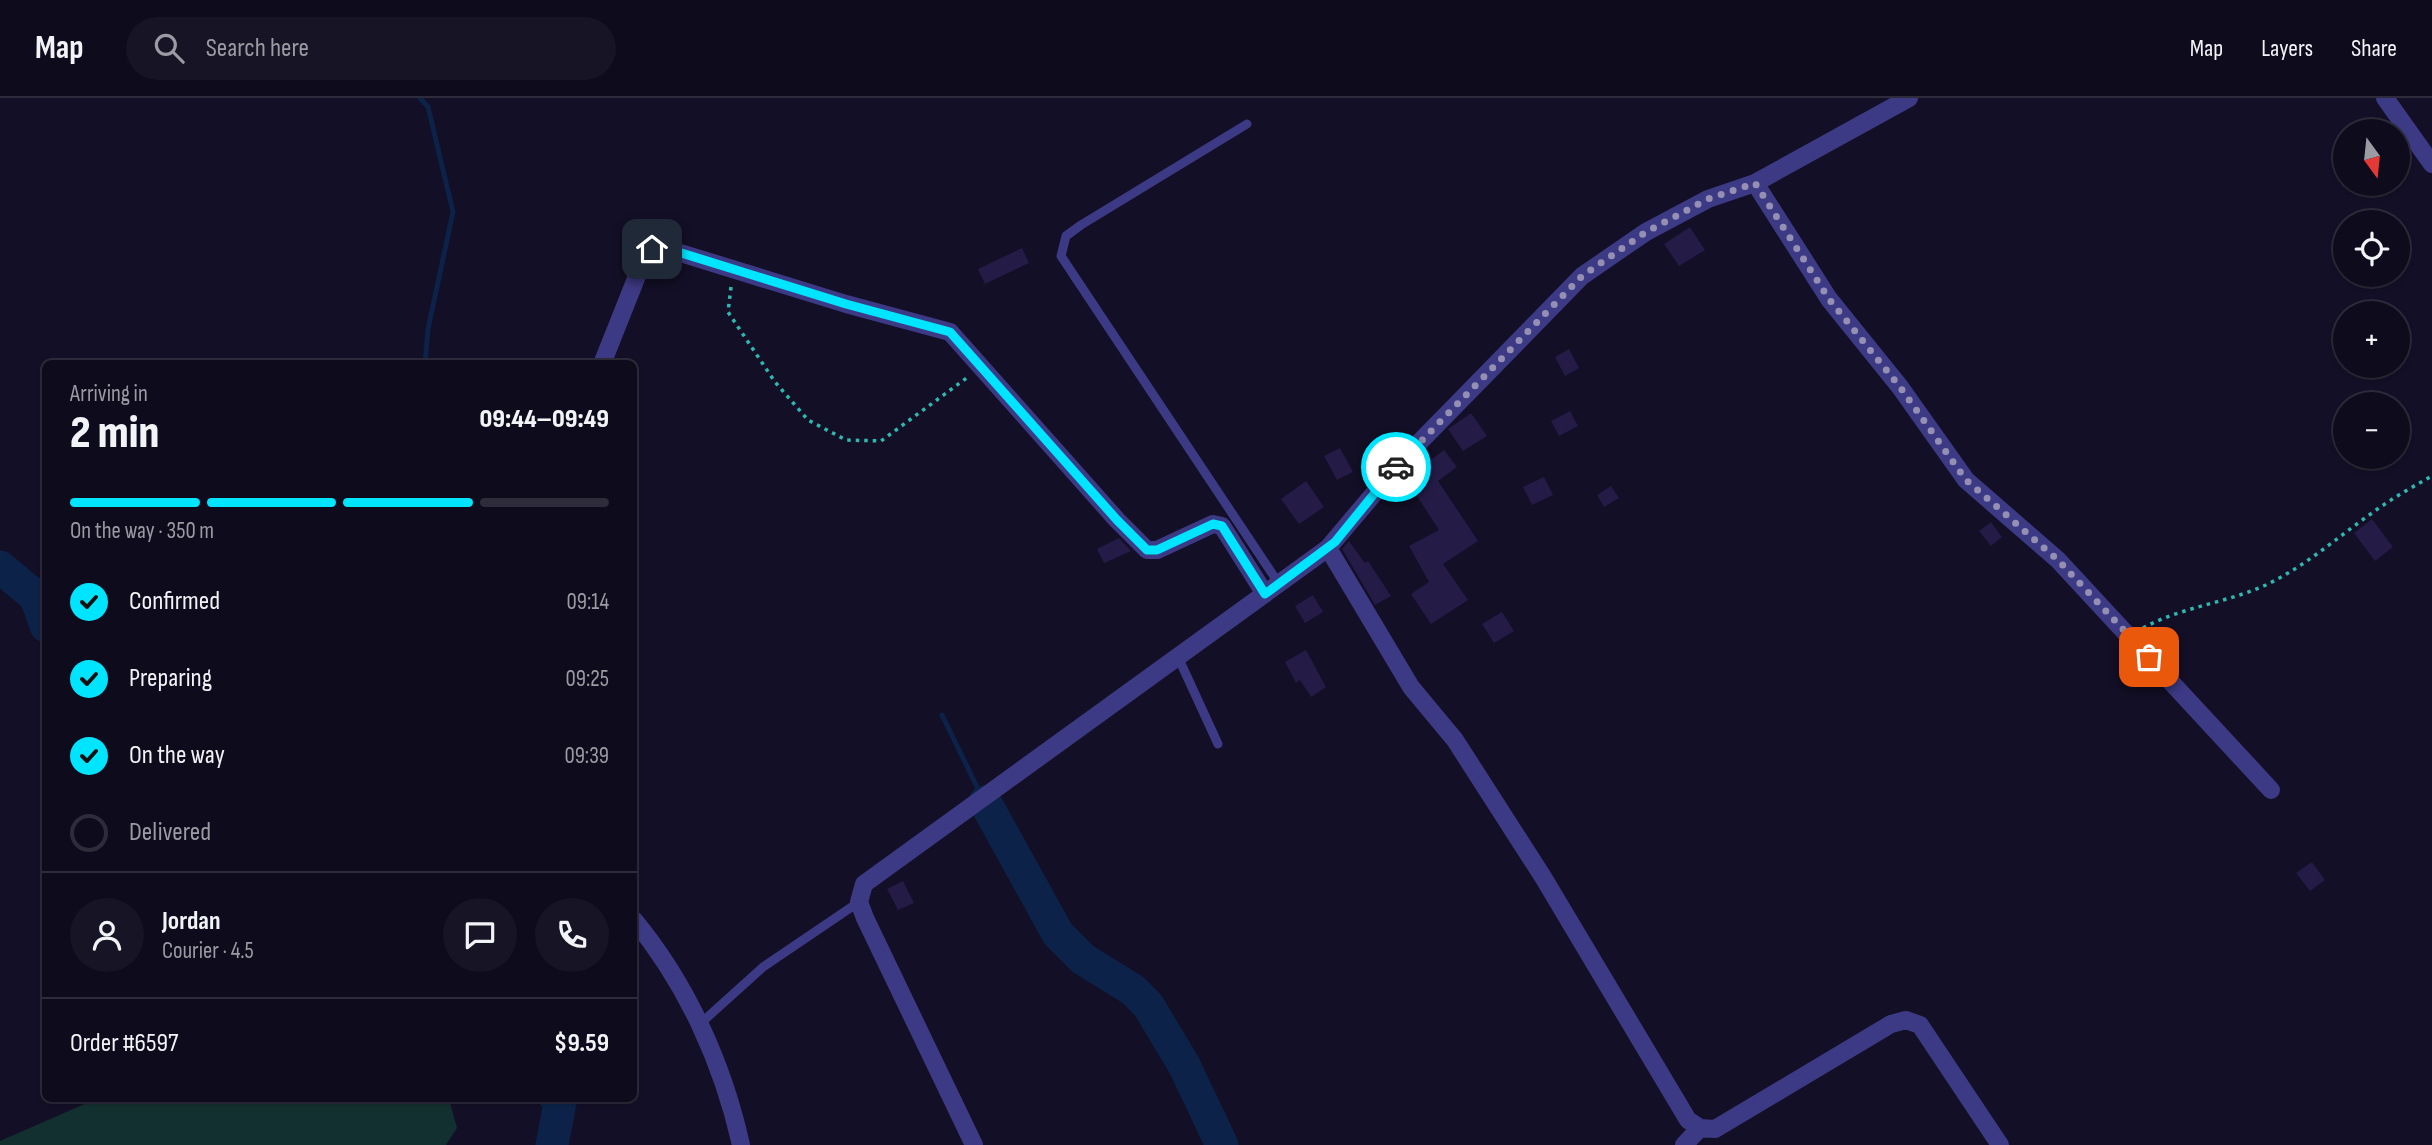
<!DOCTYPE html>
<html lang="en">
<head>
<meta charset="utf-8">
<style>
	:root { --surface:#0e0b1c; --page:#171425; --text:#f1f3f6; --muted:#9b9ba3; --line:#2e2b3b; --accent:#00e5ff }
	body { margin:0; font-family:"Sofia Sans Condensed",sans-serif; background:var(--page); color:var(--text); height:100vh; display:flex; flex-direction:column; font-size:26px; white-space:nowrap }
	* { box-sizing:border-box; margin:0 }
	p { font-size:23px; color:var(--muted) }
	.icon { flex:none; width:38px; height:38px; fill:none; stroke:currentColor; stroke-width:2; stroke-linecap:round; stroke-linejoin:round }
	.map { position:relative; flex:1; overflow:hidden }
	.side { position:absolute; left:42px; top:262px; width:595px; height:742px; display:flex; flex-direction:column; background:var(--surface); border-radius:10px; box-shadow:0 2px 5px #0004,0 0 0 2px var(--line) }
	.side>* { flex:none }
	.needle { width:46px; rotate:165deg }
	.controls { position:absolute; left:2333px; top:21px; display:grid; gap:14px }
	.controls a { display:grid; place-items:center; width:77px; height:77px; border-radius:50%; background:var(--surface); box-shadow:0 2px 5px #0004,0 0 0 2px var(--line); font-size:35px }
	.pin { position:absolute; display:grid; place-items:center; width:60px; height:60px; color:#fff; margin:-30px; border-radius:14px; box-shadow:0 4px 10px #0006 }
	.courier { position:absolute; display:grid; place-items:center; width:70px; height:70px; margin:-35px; border:5px solid #00e5ff; border-radius:50%; background:#fff; color:#222; box-shadow:0 2px 9px #0007 }
	.head em { font-style:normal; font-weight:800 }
	.head div { display:flex; flex-direction:column-reverse }
	.head { display:flex; align-items:center; justify-content:space-between; height:119px; padding:0 28px }
	h1 { font-size:46px; font-weight:800; line-height:52px }
	.bar { display:grid; grid-template-columns:repeat(4,1fr); gap:10px 7px; align-content:center; height:84px; padding:0 28px }
	.bar i { height:9px; border-radius:5px; background:var(--line) }
	.bar .selected { background:var(--accent) }
	.bar p { grid-column:span 4 }
	.line { display:flex; align-items:center; gap:18px; padding:0 28px; border-top:2px solid var(--line) }
	.line div { flex:1 }
	.round { display:grid; place-items:center; flex:none; width:74px; height:74px; border-radius:37px; background:var(--page) }
	ol { padding:0 28px; list-style:none }
	li { display:flex; align-items:center; gap:21px; height:77px }
	li p { margin-inline-start:auto }
	li .icon { padding:7px; border-radius:50%; background:var(--accent); color:#111; stroke-width:4 }
	li:last-child { color:var(--muted) }
	li i { width:38px; height:38px; border:4px solid var(--line); border-radius:50% }
	header { display:flex; align-items:center; gap:42px; box-sizing:border-box; height:98px; padding:0 35px; background:var(--surface); border-bottom:2px solid var(--line) }
	header strong { font-size:33px }
	nav { display:flex; gap:38px; margin-inline-start:auto; font-size:24px }
	.search { width:490px; height:63px; background:var(--page); display:flex; align-items:center; gap:18px; box-sizing:border-box; padding:0 24px; border-radius:38px; color:var(--muted); font-size:26px }
	.map>svg:first-child { display:block }
	.green { fill:#12302f }
	.lines { fill:none; stroke-linecap:round; stroke-linejoin:round }
	.stream { stroke:#0c2248; stroke-width:5 }
	.river { stroke:#0c2248; stroke-width:33 }
	.building { fill:#241b47 }
	.path { stroke:#2fb8b0; stroke-width:3.5; stroke-dasharray:3.5 5; stroke-linecap:butt }
	.service { stroke:#3d3a85; stroke-width:9 }
	.minor { stroke:#3d3a85; stroke-width:18 }
	.done { stroke:#948fb3; stroke-width:7; stroke-dasharray:0 12.6 }
	.route { stroke:#00e5ff; stroke-width:9 }
</style>
</head>
<body>
<header>
<strong>Map</strong>
<div class="search"><svg class="icon" aria-label="search" viewBox="0 0 24 24"><circle cx="10" cy="10" r="6"/><path d="M15 15l6 6"/></svg>Search here</div>
<nav><a>Map</a><a>Layers</a><a>Share</a></nav>
</header>
<div class="map">
<svg width="2432" height="1047" viewBox="0 0 2432 1047">
	<rect width="100%" height="100%" fill="#130f26"/>
	<path class="green" d="M96 1001H449L457 1030 446 1047H0V1043Z"/>
	<g class="lines">
		<path class="stream" d="M420 0 428 9 453 114 428 231 425 266
			M942 617 980 695"/>
		<path class="river" d="M0 469 36 499 46 528
			M985 704 1058 836 1083 861 1133 892 1148 907 1184 967 1222 1047
			M552 1047 560 1005 556 1001"/>
	</g>
	<path class="building" d="M1690 129 1705 152 1679 168 1664 146Z
		M1022 150 1029 165 985 186 978 171Z
		M1569 251 1579 270 1565 278 1555 259Z
		M1570 313 1578 328 1559 338 1551 323Z
		M1471 315 1487 338 1463 353 1448 331Z
		M1340 350 1353 374 1337 382 1324 358Z
		M1444 352 1457 369 1438 383 1478 443 1443 466 1468 502 1431 526 1411 496 1429 484 1409 448 1439 432 1404 378 1420 360 1424 367Z
		M1544 379 1553 397 1532 407 1523 389Z
		M1306 383 1324 409 1299 426 1281 401Z
		M1611 388 1619 400 1604 409 1597 397Z
		M2372 421 2393 449 2375 463 2354 435Z
		M1991 424 2002 439 1991 448 1979 433Z
		M1119 440 1131 453 1104 465 1097 451Z
		M1349 443 1365 465 1368 463 1391 498 1375 507 1342 451Z
		M1313 497 1323 514 1305 525 1295 508Z
		M1502 514 1514 533 1494 545 1482 526Z
		M1306 552 1326 589 1311 599 1300 582 1296 585 1285 564Z
		M2312 764 2325 782 2310 793 2296 775Z
		M903 783 914 805 898 812 887 791Z"/>
	<g class="lines">
		<path class="path" d="M731 189 728 214 775 284 808 322 846 342 881 343 968 279
			M2143 530C2183 508 2229 505 2270 485 2308 466 2338 439 2372 415 2391 401 2412 389 2432 378"/>
		<path class="service" d="M1247 26 1081 127 1066 138 1061 158 1279 486
			M1178 559 1218 646
			M701 925 763 869 859 804"/>
		<path class="minor" d="M2385 0 2432 66
			M1755 85 1829 201 1900 289 1966 382 2058 462 2271 692
			M602 266 643 163 652 151 661 149 846 206 950 234 1117 422 1147 452H1157L1213 426 1222 428 1265 496
			M1328 450 1411 589 1455 642 1543 779 1688 1022 1700 1030 1715 1031 1891 926 1906 922 1920 927 2000 1047
			M634 822C687 886 723 966 741 1047
			M974 1047 865 820 859 804 864 786 1328 450 1404 360 1582 178 1646 134 1708 101 1755 85 1909 0
			M1684 1047 1700 1030"/>
	</g>
	<g class="lines">
		<path class="done" d="M1396 369 1582 178 1646 134 1708 101 1755 85 1829 201 1900 289 1966 382 2058 462 2149 559"/>
		<path class="route" d="M652 151 662 149 846 206 950 234 1117 422 1147 452H1157L1213 426 1222 428 1265 496 1335 444 1396 369"/>
	</g>
</svg>
<div class="controls">
<a><svg class="needle" viewBox="-14 -14 28 28"><path d="M0-13l5 13h-10z" fill="#e53935"/><path d="M0 13l5-13h-10z" fill="#9b9ba3"/></svg></a>
<a><svg class="icon" aria-label="locate" viewBox="0 0 24 24"><circle cx="12" cy="12" r="6"/><path d="M12 2v4M12 18v4M2 12h4M18 12h4"/></svg></a>
<a>+</a>
<a>−</a>
</div>
<div class="pin" style="left:2149px;top:559px;background:#ea580c"><svg class="icon" aria-label="bag" viewBox="0 0 24 24"><path d="M5 8h14l-1 12H6zM9 8a3 3 0 0 1 6 0"/></svg></div>
<div class="pin" style="left:652px;top:151px;background:#1f2937"><svg class="icon" aria-label="home" viewBox="0 0 24 24"><path d="M3 11l9-7 9 7M6 9v11h12V9"/></svg></div>
<div class="courier" style="left:1396px;top:369px"><svg class="icon" aria-label="car" viewBox="0 0 24 24"><path d="M5 17H2v-5l4-1 3-4h7l3 4 3 1v5h-3M9 17h6M6 11h13"/><circle cx="7" cy="17" r="2"/><circle cx="17" cy="17" r="2"/></svg></div>
<section class="side">
<div class="head"><div><h1>2 min</h1><p>Arriving in</p></div><em>09:44–09:49</em></div>
<div class="bar"><i class="selected"></i><i class="selected"></i><i class="selected"></i><i></i><p>On the way · 350 m</p></div>
<ol>
<li><svg class="icon" aria-label="check" viewBox="0 0 24 24"><path d="M5 12l5 5 9-10"/></svg>Confirmed<p>09:14</p></li>
<li><svg class="icon" aria-label="check" viewBox="0 0 24 24"><path d="M5 12l5 5 9-10"/></svg>Preparing<p>09:25</p></li>
<li><svg class="icon" aria-label="check" viewBox="0 0 24 24"><path d="M5 12l5 5 9-10"/></svg>On the way<p>09:39</p></li>
<li><i></i>Delivered</li>
</ol>
<div class="line" style="height:126px"><a class="round"><svg class="icon" aria-label="person" viewBox="0 0 24 24"><circle cx="12" cy="8" r="4"/><path d="M4 21q1-7 8-7t8 7"/></svg></a><div><b>Jordan</b><p>Courier · 4.5</p></div><a class="round"><svg class="icon" aria-label="chat" viewBox="0 0 24 24"><path d="M4 5h16v11H9l-5 4z"/></svg></a><a class="round"><svg class="icon" aria-label="phone" viewBox="0 0 24 24"><path d="M5 4h4l2 5-3 2q2 4 5 5l2-3 5 2v4C11 20 4 13 5 4z"/></svg></a></div>
<div class="line" style="height:91px"><div>Order #6597</div><b>$9.59</b></div>
</section>
</div>
</body>
</html>
